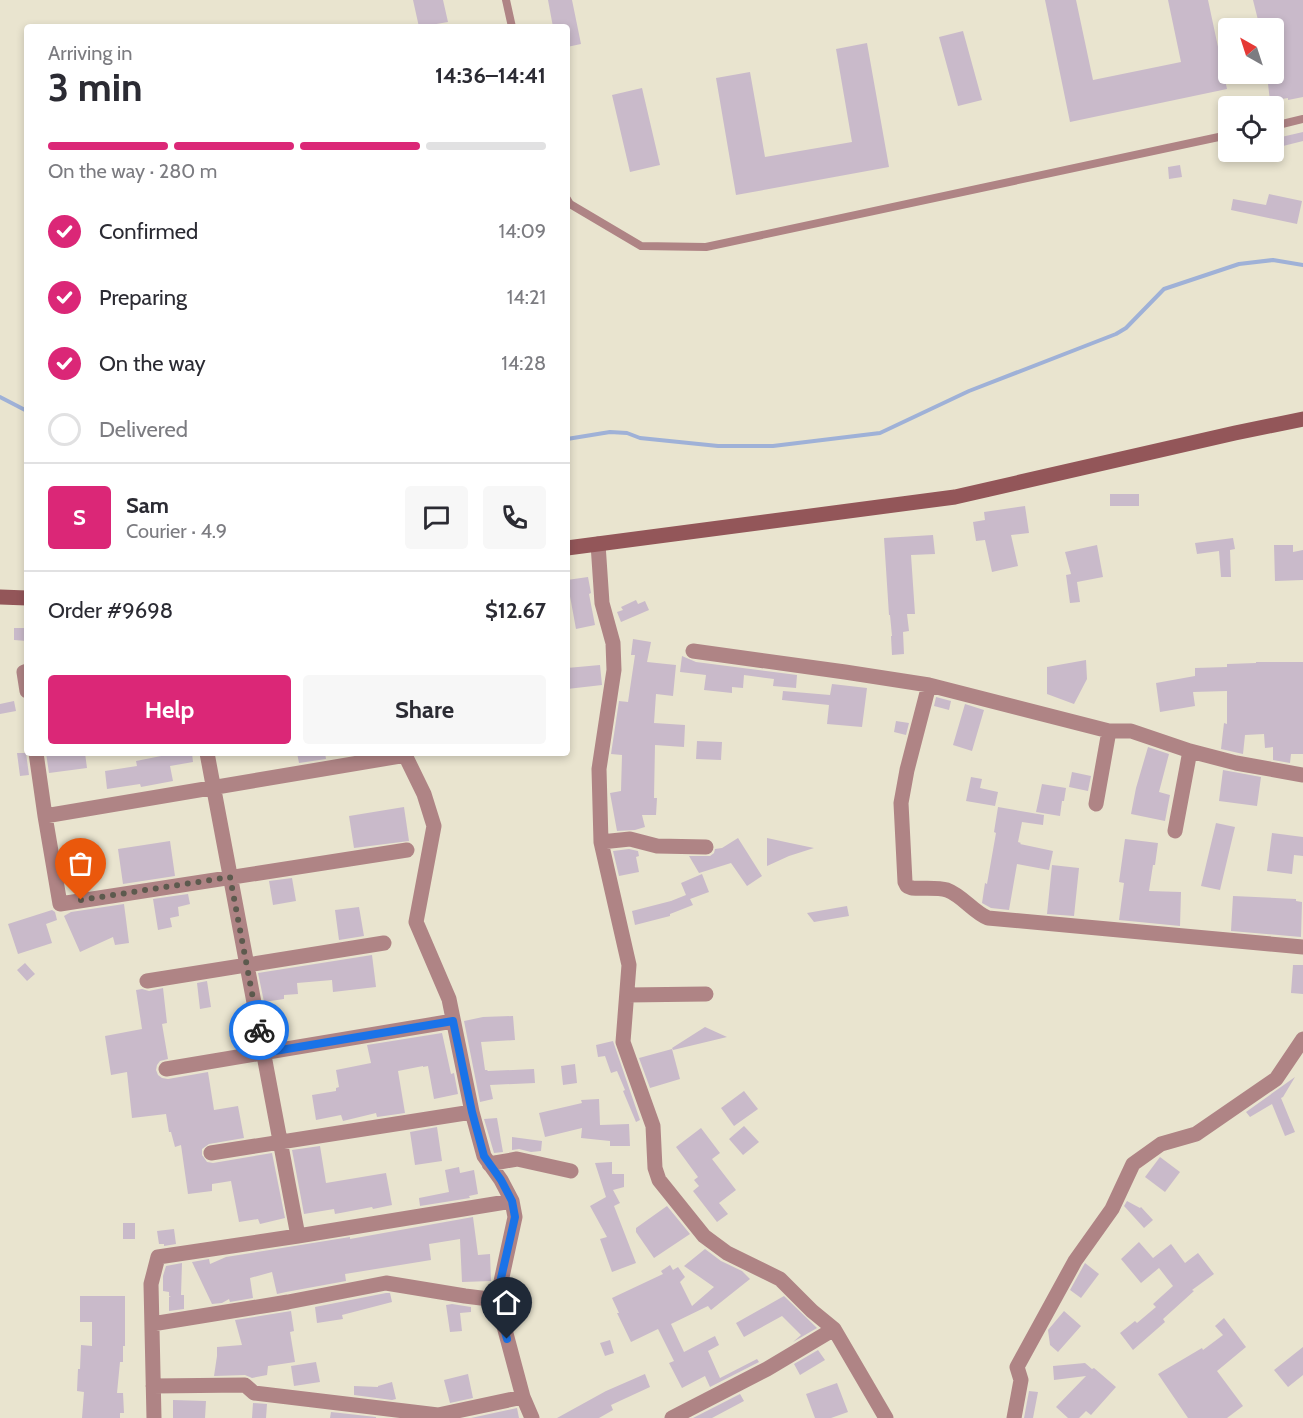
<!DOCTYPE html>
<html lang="en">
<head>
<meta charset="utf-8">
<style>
	:root { --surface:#fff; --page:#f7f7f7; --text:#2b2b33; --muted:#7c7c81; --line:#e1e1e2; --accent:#db2777 }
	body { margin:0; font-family:Cabin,sans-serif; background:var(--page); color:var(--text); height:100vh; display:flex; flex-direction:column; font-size:22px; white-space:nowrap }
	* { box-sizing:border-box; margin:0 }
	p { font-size:20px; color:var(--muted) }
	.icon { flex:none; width:33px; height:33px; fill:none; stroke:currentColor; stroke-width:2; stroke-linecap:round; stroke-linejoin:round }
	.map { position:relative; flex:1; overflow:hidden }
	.side { position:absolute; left:24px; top:24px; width:546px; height:732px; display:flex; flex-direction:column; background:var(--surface); border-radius:6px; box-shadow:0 3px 9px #0003 }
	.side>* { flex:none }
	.needle { width:39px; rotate:321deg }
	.controls { position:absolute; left:1218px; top:18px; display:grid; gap:12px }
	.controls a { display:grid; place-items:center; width:66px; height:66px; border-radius:6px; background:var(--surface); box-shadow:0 3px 9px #0003; font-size:30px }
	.pin { position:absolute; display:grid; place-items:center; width:51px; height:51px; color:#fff; margin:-62px -26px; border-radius:50% 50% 50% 0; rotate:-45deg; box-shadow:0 0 6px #0007 }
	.pin .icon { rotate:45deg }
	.courier { position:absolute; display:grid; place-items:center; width:60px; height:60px; margin:-30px; border:4px solid #1a73e8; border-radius:50%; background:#fff; color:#222; box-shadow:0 2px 8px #0007 }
	.overview em { font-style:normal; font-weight:700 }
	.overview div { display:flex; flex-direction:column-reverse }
	.overview { display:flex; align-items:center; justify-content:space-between; height:102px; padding:0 24px }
	h1 { font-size:39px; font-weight:700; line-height:45px }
	.bar { display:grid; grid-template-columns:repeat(4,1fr); gap:9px 6px; align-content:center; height:72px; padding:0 24px }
	.bar i { height:8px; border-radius:4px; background:var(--line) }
	.bar .current { background:var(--accent) }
	.bar p { grid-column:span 4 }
	.line { display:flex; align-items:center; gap:15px; padding:0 24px; border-top:2px solid var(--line) }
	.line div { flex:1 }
	.round { display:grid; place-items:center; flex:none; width:63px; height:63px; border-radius:6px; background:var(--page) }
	ol { padding:0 24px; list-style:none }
	li { display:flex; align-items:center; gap:18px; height:66px }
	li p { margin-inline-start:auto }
	li .icon { padding:6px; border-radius:50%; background:var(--accent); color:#fff; stroke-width:4 }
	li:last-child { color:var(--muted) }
	li i { width:33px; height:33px; border:3px solid var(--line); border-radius:50% }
	.primary-button { display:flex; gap:12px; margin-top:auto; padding:12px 24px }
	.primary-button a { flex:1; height:69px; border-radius:6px; background:var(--accent); color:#fff; font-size:24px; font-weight:700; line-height:69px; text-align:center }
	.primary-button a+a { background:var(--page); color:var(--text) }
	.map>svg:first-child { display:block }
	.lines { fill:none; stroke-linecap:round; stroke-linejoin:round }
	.stream { stroke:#9fb1d7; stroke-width:4 }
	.building { fill:#c9baca }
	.lane { stroke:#af8485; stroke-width:8 }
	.street { stroke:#af8485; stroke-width:15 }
	.secondary { stroke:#935659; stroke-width:15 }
	.done { stroke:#5d5a4e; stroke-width:6; stroke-dasharray:0 10.8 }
	.route { stroke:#1a73e8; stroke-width:8 }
</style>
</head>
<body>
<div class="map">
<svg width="1303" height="1418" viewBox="0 0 1303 1418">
	<rect width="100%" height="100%" fill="#e9e4cf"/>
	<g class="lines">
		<path class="stream" d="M0 397 27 411
			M567 439 610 432 627 433 640 438 718 446H773L880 433 969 391 1116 334 1126 328 1164 289 1239 264 1273 260 1303 265"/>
	</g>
	<path class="building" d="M413 0H443L448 22 419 27Z
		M548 0H572L581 44 567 47V27H553Z
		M1045 0H1076L1093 80 1181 62 1168 0H1208L1227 89 1070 122Z
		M1253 0H1303V97L1288 100V98L1270 101 1268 84 1272 83 1269 74H1274V28H1260Z
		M963 31 982 100 958 106 939 37Z
		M867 43 889 167 736 195 716 78 750 72 765 157 852 142 836 49Z
		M642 88 660 165 630 172 612 95Z
		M1303 132V141L1279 147 1277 138Z
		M1180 165 1182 177 1169 179 1168 167Z
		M1269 194 1302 201 1297 224 1231 210 1233 199 1266 205Z
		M1110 494H1139V506H1110Z
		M1025 506 1029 533 1011 535 1018 566 992 572 985 540 976 541 973 522 985 520 984 512Z
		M933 535 935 554 911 555 915 614H907L909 631 903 632 904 654 892 655 891 636H892L890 615H889L884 538Z
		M1233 538 1235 549 1230 550 1231 577H1221L1219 551 1197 554 1195 543Z
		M1097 545 1103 577 1077 582 1080 602 1070 603 1066 575 1071 574 1065 552Z
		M1274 545H1293V552L1303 550V580L1275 581Z
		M588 577 591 593 589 594 595 625 576 629 567 580Z
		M636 600 638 604 645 601 649 610 621 622 617 612 623 610 621 607Z
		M14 628H27V641L14 640Z
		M633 639 651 642 647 662 676 665 673 696 656 694 654 723 685 725 684 747 655 745 654 798H657L656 815H642L645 827 635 830 617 831 610 793 621 791 622 755 611 754 619 701 628 702 635 655H631Z
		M682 656 696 662 797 675 796 688 773 686 774 679 744 675 743 688 732 687V693L704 690 706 675 680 672Z
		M1086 660 1087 679 1074 704 1047 694V667Z
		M1256 662H1303V754H1291L1290 763 1273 760V747L1265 748 1264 734 1245 735 1243 754 1221 749 1224 723 1227 724V691L1193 692 1195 706 1160 712 1156 683 1195 676V668L1227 667V664L1256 663Z
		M600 665 602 685 567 689V668Z
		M832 684 867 688 862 727 827 724 829 705 782 700 783 691 830 695Z
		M936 697 951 701 949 710 934 706Z
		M14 701 16 711 0 714V704Z
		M965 704 984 710 972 751 953 745Z
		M896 721 909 723 906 735 894 732Z
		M697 741 722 742 721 760 696 759Z
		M1148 747 1169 754 1159 792 1170 795 1165 821 1131 814 1136 788Z
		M17 753H26L29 775 20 776Z
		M46 753H85L87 768 49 773Z
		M170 753H192L193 762 170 766 173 781 141 787 140 784 107 789 105 771 137 766 136 761 171 754Z
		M297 753H325L326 759 299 763Z
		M1223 770 1261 777 1257 806 1219 801Z
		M1072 772 1091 776 1088 791 1069 787Z
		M971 777 982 779 980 788 998 792 995 806 966 801Z
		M1042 784 1066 788 1064 801H1062L1060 816 1036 812Z
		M404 807 409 841 354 848 349 816Z
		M998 807 1044 815 1043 825 1022 822 1018 842 1021 843 1020 844 1053 851 1049 870 1017 864 1009 910 991 908 982 903 985 883 987 884 996 833 994 832Z
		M1216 823 1235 827 1220 890 1201 886Z
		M1272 833 1303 837V856L1294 855 1292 874 1267 871Z
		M738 838 762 876 747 886 731 863 699 873 689 856H710L714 853 715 849 722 848Z
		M767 838 790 843 814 848 789 856 767 866Z
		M1125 839 1158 843 1155 865H1153L1149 891 1181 892 1180 926 1119 920 1124 883 1119 882Z
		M170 841 175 876 123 884 118 849Z
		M629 849 638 851 639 856 636 857 639 872 619 876 613 851Z
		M1052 865 1079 868 1074 916 1047 914Z
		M702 874 709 892 690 899 693 905 670 914V916L635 925 632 911 671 901 686 895 681 883Z
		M292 878 296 901 273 905 269 881Z
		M188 894 190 904 178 907 179 916 170 918 172 927 158 930 153 899Z
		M1233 896 1296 899V901L1302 902 1301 937 1231 931Z
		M124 904 129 943 115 945 113 937 80 952 64 916 71 912Z
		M847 906 849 916 814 922 807 913Z
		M359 907 364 936 339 940 335 910Z
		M52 910 55 912 57 920 46 924 52 943 18 954 8 924Z
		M372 955 376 987 333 992 332 980 297 983 298 994 284 995V999L264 1002 258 973Z
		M25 963 35 974 27 981 17 970Z
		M1293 965H1303V994L1291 993Z
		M207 981 211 1007 200 1009 197 983Z
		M163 988 167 1023 162 1024 168 1059 160 1061 157 1065 156 1070 158 1075 162 1078 168 1079 208 1072 214 1110 238 1106 244 1138 209 1144 202 1149V1155L207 1162 213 1163 272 1153 285 1218 260 1224 258 1219 239 1222 231 1181 212 1184V1191L188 1194 181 1145 175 1147 171 1132H169L166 1114 132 1118 127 1072 111 1075 105 1036 142 1029 136 990 142 989 149 991Z
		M513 1016 515 1040 481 1042 485 1070H487L488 1071 534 1069 535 1083 490 1085 493 1099 480 1102 464 1021 483 1017Z
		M705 1027 727 1037 673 1050 672 1048Z
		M442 1033 451 1074 454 1073 458 1094 434 1099 428 1066 423 1067V1066L398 1071 405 1113 377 1117 376 1113 343 1121 341 1115 316 1120 312 1095 336 1091V1088L339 1087 336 1070 371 1063 367 1045Z
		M613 1041 640 1120 636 1122 623 1091 625 1090 617 1071 611 1073 605 1056 598 1057 596 1045Z
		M672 1049 680 1079 650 1088 639 1058Z
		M575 1064 577 1083 563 1085 561 1066Z
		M1295 1077 1283 1097 1281 1098 1295 1132 1285 1136 1272 1104 1250 1117 1246 1112Z
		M744 1091 758 1109 734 1126 721 1108Z
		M599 1099 600 1125 629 1124 630 1146H610V1141L581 1138 582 1128 545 1137 539 1113 582 1103 581 1100Z
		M497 1118 503 1152 494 1153 484 1119Z
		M744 1126 759 1142 743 1155 729 1139Z
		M437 1127 442 1161 415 1165 410 1132Z
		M701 1128 720 1153 712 1159 736 1190 719 1203 728 1214 717 1222 693 1191 699 1186 694 1180 698 1177 676 1147Z
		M512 1137 542 1141 541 1151 531 1152 519 1149 512 1150Z
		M320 1146 326 1183 386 1173 392 1205 373 1209 372 1207 335 1214 334 1209 304 1214 292 1150Z
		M1160 1157 1180 1172 1165 1192 1145 1177Z
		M612 1162V1174H624V1187L613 1190 620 1203 614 1206 636 1263 612 1272 600 1239 607 1237 590 1206 606 1197 595 1163Z
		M459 1167 460 1173 474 1170 478 1194 469 1196 470 1198 420 1206 419 1198 449 1192 445 1170Z
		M1127 1201 1140 1208 1141 1207 1153 1220 1144 1228 1124 1206Z
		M667 1206 690 1234 654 1258 636 1232V1228Z
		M473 1217 478 1255 490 1254 491 1281 462 1282 460 1239 429 1244 431 1260 345 1274 346 1281 286 1292 277 1294 272 1272 250 1278 253 1298 230 1302 229 1299 222 1303 212 1304 192 1262 209 1259 210 1264 226 1257 350 1237V1239Z
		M123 1223H135V1239H123Z
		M174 1229 176 1244 164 1246V1244H159L157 1231Z
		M1139 1242 1153 1258 1171 1244 1185 1263 1198 1253 1214 1274 1192 1290 1194 1291 1163 1319 1165 1322 1133 1350 1120 1333 1135 1321 1137 1323 1156 1307 1153 1304 1173 1286 1159 1268 1141 1283 1121 1259Z
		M705 1249 721 1261 742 1271 750 1279 711 1310 708 1306 671 1324 684 1352 715 1336 719 1345 708 1351 720 1378 757 1359 759 1362 710 1387 705 1376 682 1388 669 1363 674 1361 658 1329 631 1342 617 1313H619L612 1298 663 1274 661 1271 670 1265 673 1270 678 1267 685 1277 680 1282 692 1306 714 1287 684 1266Z
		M182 1263 181 1295H184V1309L169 1311V1297H171L169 1296V1292L163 1291V1276L166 1266Z
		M1085 1263 1099 1274 1081 1298 1070 1290Z
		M386 1293H390L392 1302 342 1315 343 1319 317 1323 315 1307Z
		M80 1296H125V1346H123V1362H120L117 1393H123L124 1413H120V1418H82L84 1392 77 1391 78 1369H80L81 1345 92 1346V1322H80Z
		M784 1296 817 1328 793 1342 801 1335 782 1316 744 1337 736 1323Z
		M452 1304 471 1307V1312L460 1313 462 1331 450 1332 446 1305Z
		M291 1311 294 1331 290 1332 295 1362 268 1366 267 1375 252 1378 245 1375 214 1376 217 1356V1347L242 1345 235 1320Z
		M1064 1311 1081 1326 1058 1352 1050 1345 1048 1330Z
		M1224 1318 1246 1347 1217 1371 1243 1406 1227 1418H1188L1158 1374 1202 1348 1203 1350 1223 1335 1215 1326Z
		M610 1340 614 1353 605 1356 600 1343Z
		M1303 1347V1375L1288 1387 1274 1370Z
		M818 1350 825 1360 800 1375 794 1364Z
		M316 1362 320 1382 294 1386 291 1366Z
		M1085 1363 1092 1369 1094 1368 1116 1387 1091 1415 1086 1411 1079 1418H1068L1056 1407 1086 1376 1054 1380 1053 1366Z
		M468 1374 473 1398 450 1403 444 1380Z
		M645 1374 650 1387 611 1405 613 1410 599 1418H557L606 1391Z
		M392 1382 396 1399 392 1400 354 1395V1386L378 1387V1386Z
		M837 1383 848 1412 831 1418H815L806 1394Z
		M1029 1391 1038 1392 1033 1418H1024Z
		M740 1394 744 1401 712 1418H693Z
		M173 1400 206 1401 205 1418H173Z
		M253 1403 267 1404 266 1418H252Z
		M517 1408 519 1418H471Z
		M331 1412 376 1417V1418H330Z"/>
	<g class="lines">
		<path class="lane" d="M506 0 512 27
			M1274 126 1303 119
			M567 199 570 204 641 246 706 247 1228 135"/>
		<path class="street" d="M598 544 602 603 613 643 614 670 599 769 601 842 629 965 623 1042 653 1126 655 1168 659 1180 704 1236 727 1253 780 1279 812 1311 834 1329 886 1418
			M693 651 845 672 929 685 1109 731H1131L1190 751 1236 763 1303 775
			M27 671 24 672 27 691
			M929 685 907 770 901 803 905 882 907 886 912 888C922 889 937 887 947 890 963 896 973 912 988 918L1303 947
			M36 753 45 816 60 904 407 850
			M207 753 298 1236
			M404 753 424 794 434 826 416 922 449 999 472 1112 484 1156 501 1180 512 1201 515 1217 497 1300 523 1397 532 1418
			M1096 804 1109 731
			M45 816 406 755
			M1175 831 1190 751
			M601 842 630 839 657 846 706 847
			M147 981 384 943
			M627 995 706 994
			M166 1069 453 1021
			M211 1153 472 1112
			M489 1164 517 1159 571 1171
			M152 1324 288 1302 386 1283 465 1296 497 1300
			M153 1386 245 1385 254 1393 438 1415 523 1397
			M154 1418 151 1284 158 1257 298 1236 512 1201
			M672 1418 767 1369 834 1329
			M1014 1418 1021 1380 1017 1367 1075 1261 1112 1209 1133 1164 1161 1144 1196 1134 1276 1079 1303 1039"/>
		<path class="secondary" d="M567 548 955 497 1235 433 1303 419
			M0 597 27 598"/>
	</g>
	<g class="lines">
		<path class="done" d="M81 900 230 877 259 1030"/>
		<path class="route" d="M259 1030 263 1053 453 1021 472 1112 484 1156 501 1180 512 1201 515 1217 496 1300 507 1339"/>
	</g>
</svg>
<div class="controls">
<a><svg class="needle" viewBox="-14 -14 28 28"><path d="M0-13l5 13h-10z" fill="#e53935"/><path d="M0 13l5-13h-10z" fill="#7c7c81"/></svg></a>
<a><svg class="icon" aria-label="locate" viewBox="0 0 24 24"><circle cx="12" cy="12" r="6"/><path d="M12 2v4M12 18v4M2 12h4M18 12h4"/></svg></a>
</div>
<div class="pin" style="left:81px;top:900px;background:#ea580c"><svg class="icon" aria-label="bag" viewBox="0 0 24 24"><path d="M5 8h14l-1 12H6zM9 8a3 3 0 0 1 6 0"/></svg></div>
<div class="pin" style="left:507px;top:1339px;background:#1f2937"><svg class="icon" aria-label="home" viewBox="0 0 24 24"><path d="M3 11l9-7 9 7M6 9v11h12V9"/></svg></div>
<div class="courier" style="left:259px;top:1030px"><svg class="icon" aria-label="bike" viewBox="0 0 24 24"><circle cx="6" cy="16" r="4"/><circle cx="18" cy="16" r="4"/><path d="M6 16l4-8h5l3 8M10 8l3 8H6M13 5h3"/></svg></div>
<section class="side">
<div class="overview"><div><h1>3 min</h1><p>Arriving in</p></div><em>14:36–14:41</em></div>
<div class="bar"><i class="current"></i><i class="current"></i><i class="current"></i><i></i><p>On the way · 280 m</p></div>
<ol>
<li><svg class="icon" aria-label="check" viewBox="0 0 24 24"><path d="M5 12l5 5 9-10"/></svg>Confirmed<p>14:09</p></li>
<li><svg class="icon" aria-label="check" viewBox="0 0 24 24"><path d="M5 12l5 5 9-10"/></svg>Preparing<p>14:21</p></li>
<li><svg class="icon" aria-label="check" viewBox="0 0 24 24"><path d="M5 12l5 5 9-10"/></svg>On the way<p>14:28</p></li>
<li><i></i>Delivered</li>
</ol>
<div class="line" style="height:108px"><b class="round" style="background:var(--accent);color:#fff">S</b><div><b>Sam</b><p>Courier · 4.9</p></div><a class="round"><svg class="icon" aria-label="chat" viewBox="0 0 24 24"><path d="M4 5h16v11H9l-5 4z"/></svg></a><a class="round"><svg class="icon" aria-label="phone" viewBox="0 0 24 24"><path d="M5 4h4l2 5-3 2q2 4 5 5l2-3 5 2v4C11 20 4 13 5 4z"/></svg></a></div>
<div class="line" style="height:78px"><div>Order #9698</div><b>$12.67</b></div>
<div class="primary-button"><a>Help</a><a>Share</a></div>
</section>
</div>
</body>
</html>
